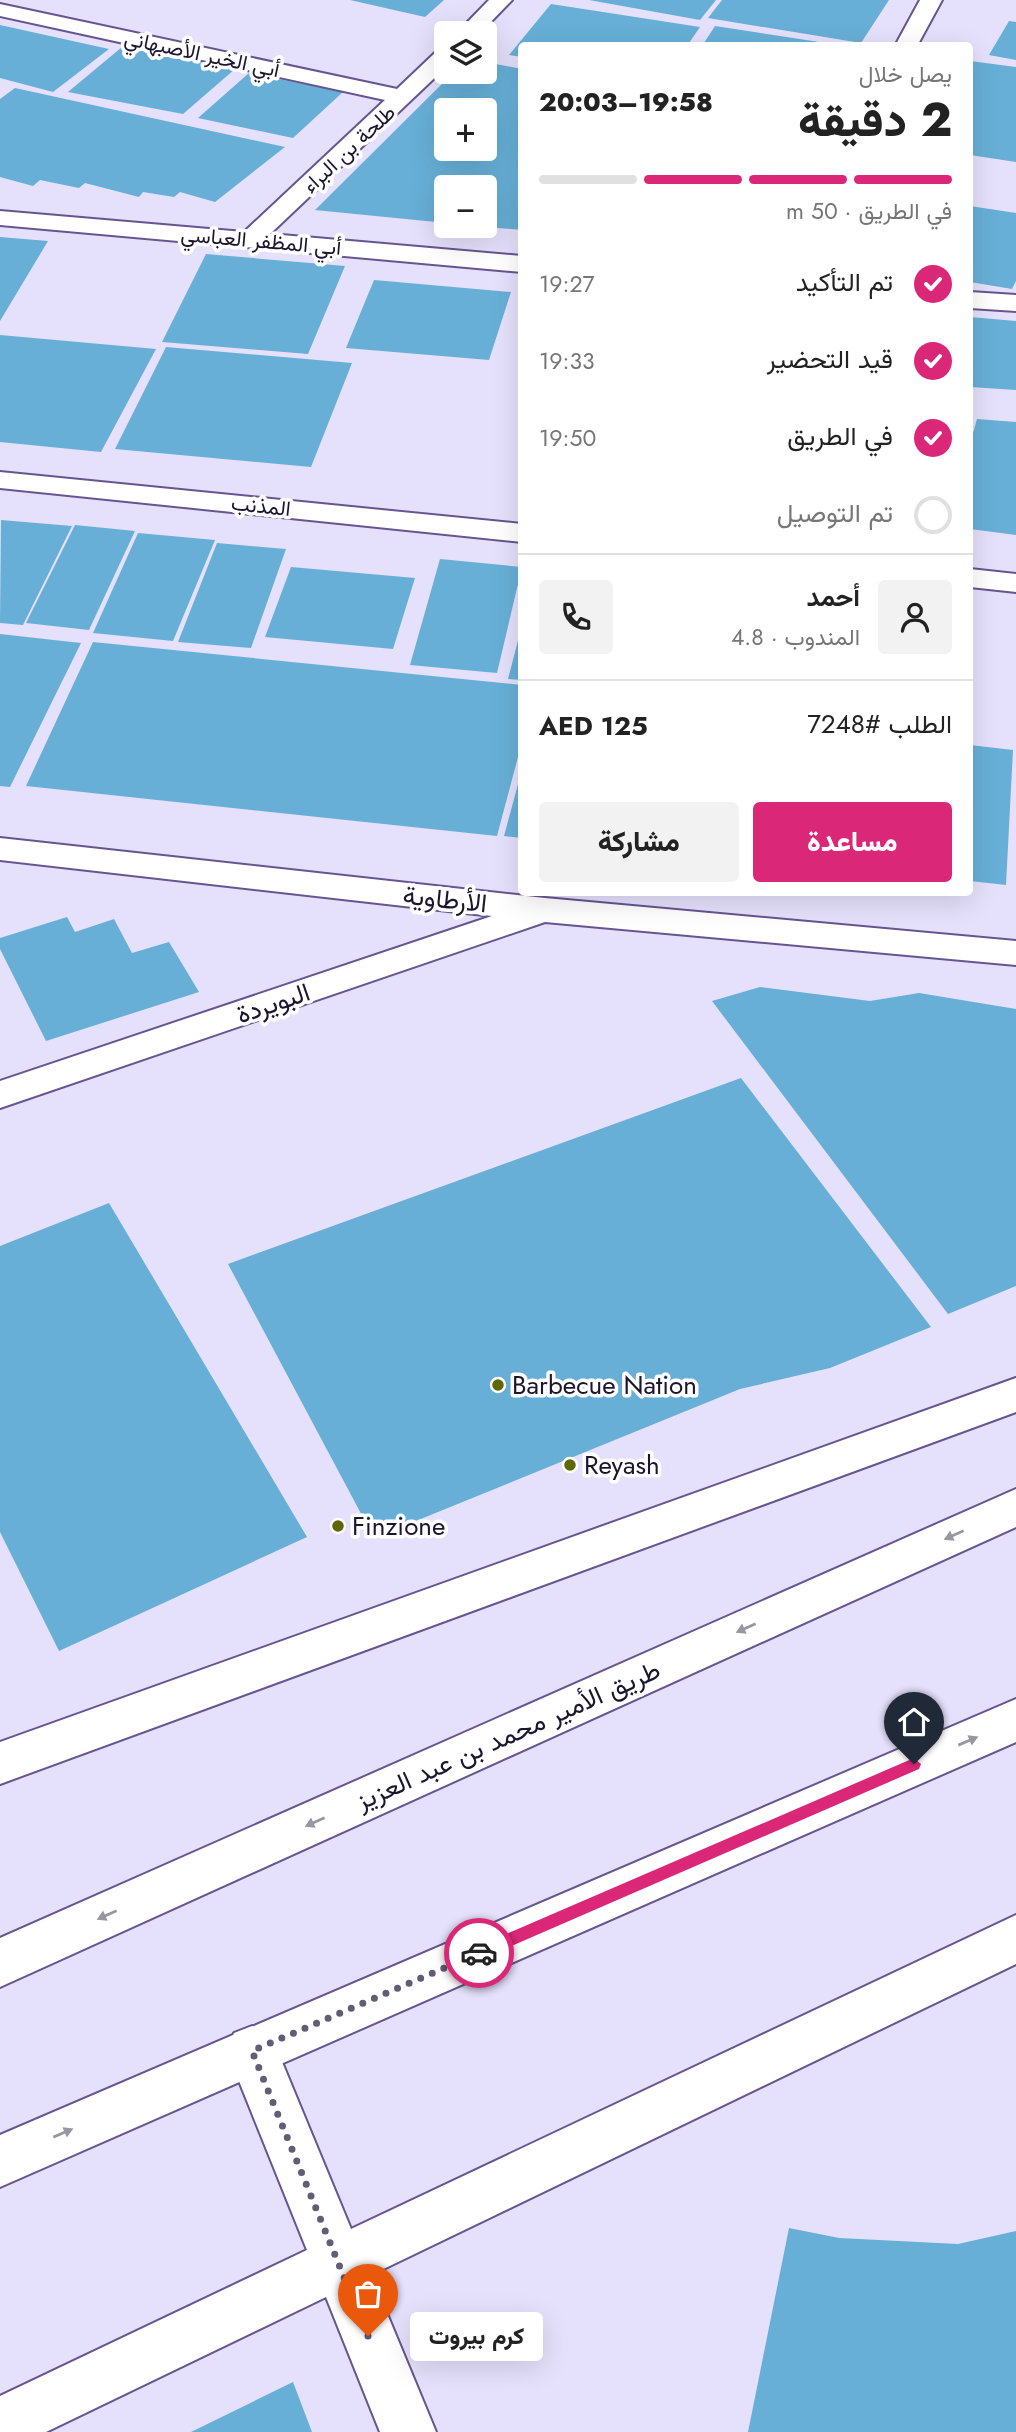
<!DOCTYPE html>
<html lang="ar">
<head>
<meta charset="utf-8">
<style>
	:root { --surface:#fff; --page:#f2f2f2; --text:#222; --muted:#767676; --line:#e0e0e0; --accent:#db2777 }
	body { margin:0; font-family:Jost,Vazirmatn,sans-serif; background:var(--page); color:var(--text); direction:rtl; height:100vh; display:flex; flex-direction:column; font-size:26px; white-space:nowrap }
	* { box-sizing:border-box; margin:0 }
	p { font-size:23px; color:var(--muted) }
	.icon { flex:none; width:38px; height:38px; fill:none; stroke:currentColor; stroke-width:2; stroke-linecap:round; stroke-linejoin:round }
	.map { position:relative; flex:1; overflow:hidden; direction:ltr }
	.drawer { position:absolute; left:518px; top:42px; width:455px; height:854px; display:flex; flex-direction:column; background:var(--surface); border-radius:7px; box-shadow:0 7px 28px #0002; direction:rtl }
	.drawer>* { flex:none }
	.controls { position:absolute; left:434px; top:21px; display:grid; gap:14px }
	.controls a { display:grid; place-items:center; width:63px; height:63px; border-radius:7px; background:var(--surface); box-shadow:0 7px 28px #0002; font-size:35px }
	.pin { position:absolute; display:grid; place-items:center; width:60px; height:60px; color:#fff; margin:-72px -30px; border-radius:50% 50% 50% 0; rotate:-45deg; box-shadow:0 0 7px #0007 }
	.pin .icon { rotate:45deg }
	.courier { position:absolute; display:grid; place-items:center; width:70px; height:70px; margin:-35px; border:5px solid #db2777; border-radius:50%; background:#fff; color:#222; box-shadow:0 2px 9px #0007 }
	.bubble { position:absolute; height:49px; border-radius:7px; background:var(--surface); box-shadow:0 7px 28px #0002; font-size:23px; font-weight:800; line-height:49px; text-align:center; direction:rtl }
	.overview em { font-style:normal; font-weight:800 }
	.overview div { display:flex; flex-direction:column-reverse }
	.overview { display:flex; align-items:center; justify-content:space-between; height:119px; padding:0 21px }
	h1 { font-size:46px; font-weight:800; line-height:52px }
	.bar { display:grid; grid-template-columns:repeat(4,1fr); gap:10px 7px; align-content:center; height:84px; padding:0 21px }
	.bar i { height:9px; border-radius:5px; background:var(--line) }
	.bar .selected { background:var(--accent) }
	.bar p { grid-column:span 4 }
	.line { display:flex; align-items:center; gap:18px; padding:0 21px; border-top:2px solid var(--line) }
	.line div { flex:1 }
	.round { display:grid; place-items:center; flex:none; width:74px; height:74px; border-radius:7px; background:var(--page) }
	ol { padding:0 21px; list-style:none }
	li { display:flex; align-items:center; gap:21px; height:77px }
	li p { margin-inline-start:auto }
	li .icon { padding:7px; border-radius:50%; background:var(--accent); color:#fff; stroke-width:4 }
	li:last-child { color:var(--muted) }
	li i { width:38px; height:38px; border:4px solid var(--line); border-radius:50% }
	.cta { display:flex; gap:14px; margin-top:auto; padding:14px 21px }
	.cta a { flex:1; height:80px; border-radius:7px; background:var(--accent); color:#fff; font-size:28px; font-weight:800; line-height:80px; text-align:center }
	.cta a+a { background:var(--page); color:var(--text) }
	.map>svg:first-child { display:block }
	.building { fill:#67afd7; fill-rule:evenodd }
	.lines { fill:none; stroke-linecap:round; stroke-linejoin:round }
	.street-casing { stroke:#655690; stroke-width:4 }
	.secondary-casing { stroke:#655690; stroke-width:4 }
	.street { fill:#fff; fill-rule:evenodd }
	.secondary { fill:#fff; fill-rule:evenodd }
	.oneway { fill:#9896a0 }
	.route { fill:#db2777 }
	.done { stroke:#625c75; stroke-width:7; stroke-dasharray:0 12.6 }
	.poi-dot { fill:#5f6605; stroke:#fff; stroke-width:2.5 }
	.labels { text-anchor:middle; stroke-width:7; stroke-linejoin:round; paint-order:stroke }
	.far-street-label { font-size:21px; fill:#1b152d; stroke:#fff }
	.street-label { font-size:26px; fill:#1b152d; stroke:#fff }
	.poi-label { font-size:26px; fill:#1b152d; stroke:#fff; text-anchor:start }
</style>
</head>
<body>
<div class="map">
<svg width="1016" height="2432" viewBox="0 0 1016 2432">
	<rect width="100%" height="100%" fill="#e5e0fb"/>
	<path class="building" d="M350 0H444L425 17Z
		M589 0H716L700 20Z
		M722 0H889L861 43 708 18Z
		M551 4 700 27 687 46H522V57L509 55Z
		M1009 21 1016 22V60L989 55Z
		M0 25 109 49 53 92 0 78Z
		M715 26 832 44V46H702Z
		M122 47 235 69 183 114 68 92Z
		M970 61 1016 67V162L970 155Z
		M485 62 522 69V230L485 227V187H446V223L315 210 454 72H485ZM446 110H485V149H446Z
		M249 73 343 92 293 138 198 118Z
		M15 88 285 147 215 202 180 192 174 197 143 192 139 197 85 183 79 188 40 180 33 186 0 177V99Z
		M970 206 1016 213V281L1012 289 970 282Z
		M0 237 48 241 0 321Z
		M206 254 345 266 308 354 162 342Z
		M374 280 511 292 489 360 346 348Z
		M970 317 1016 321V390L970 387Z
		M0 335 156 349 101 452 0 442Z
		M166 347 352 363 311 467 115 449Z
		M977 419 1016 422V535L970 529V444Z
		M1 520 72 526 23 625 0 623Z
		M75 525 135 531 89 630 26 623Z
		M138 533 215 540 173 641 93 633Z
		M217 543 286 549 251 648 178 642Z
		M440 559 522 567 497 673 410 665Z
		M291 567 415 578 393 649 265 637Z
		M521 629 522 680 508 679Z
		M0 634 81 643 10 787 0 786Z
		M93 642 522 685V742L497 836 26 786Z
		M970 745 1013 750 1006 885 970 881Z
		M521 773 522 838 504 836Z
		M67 917 75 932 114 919 132 953 169 942 199 992 46 1041 0 949V938Z
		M760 987 870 1001 919 993 1016 1009V1286L948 1314 712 1001Z
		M741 1078 931 1327 830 1368 740 1389 374 1538 228 1264Z
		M109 1203 307 1537 59 1651 0 1532V1246Z
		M789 2228 839 2238 958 2244 1016 2231V2432H748Z
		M293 2382 312 2432H191Z"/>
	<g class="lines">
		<g class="street-casing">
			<path id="street" d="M489 0H512L480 33H457Z
				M920 0H942L917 46H895Z
				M0 4 397 89 438 50 446 48V67L270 234 522 256V272L0 225V211L244 232 385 100 0 16Z
				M970 292 1016 295V311L970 308Z
				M0 472 522 524V542L0 488Z
				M970 569 1016 574V592L970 587Z
				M0 838 545 898 1016 941V965L545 922 0 1108V1081L492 916 0 860Z
				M1016 1378V1412L0 1784V1742Z
				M1016 1915V1964L371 2275 436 2432H380L326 2297 46 2432H0V2396L307 2250 227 2051 234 2033 252 2026 270 2033 351 2229Z"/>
		</g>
		<g class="secondary-casing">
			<path id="secondary" d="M1016 1489V1527L0 1987V1938Z
				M1016 1699V1742L0 2187V2135Z"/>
		</g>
		<use href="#street" class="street"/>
		<use href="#secondary" class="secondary"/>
	</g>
	<defs><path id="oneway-solid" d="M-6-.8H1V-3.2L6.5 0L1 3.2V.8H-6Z" transform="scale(1.75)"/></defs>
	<g class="oneway">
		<use href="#oneway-solid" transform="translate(954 1535) rotate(156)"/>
		<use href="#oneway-solid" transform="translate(746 1628) rotate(156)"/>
		<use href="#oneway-solid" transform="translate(968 1741) rotate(-23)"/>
		<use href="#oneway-solid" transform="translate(315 1822) rotate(156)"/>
		<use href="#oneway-solid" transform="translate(107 1915) rotate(156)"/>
		<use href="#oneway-solid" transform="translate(63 2133) rotate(-23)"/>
	</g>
	<path class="route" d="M914 1758 921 1764 919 1769 484 1958H474L472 1953 474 1948Z"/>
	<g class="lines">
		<path class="done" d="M368 2336 252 2051 479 1953"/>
	</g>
	<g class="poi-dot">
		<circle cx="498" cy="1385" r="7"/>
		<circle cx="570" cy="1465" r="7"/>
		<circle cx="338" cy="1526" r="7"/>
	</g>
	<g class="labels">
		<g class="far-street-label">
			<text transform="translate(202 54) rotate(12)" y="7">أبي الخير الأصبهاني</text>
			<text transform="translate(349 149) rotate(-43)" y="7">طلحة بن البراء</text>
			<text transform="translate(261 241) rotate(5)" y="7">أبي المظفر العباسي</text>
			<text transform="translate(261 506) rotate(6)" y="7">المذنب</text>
		</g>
		<g class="street-label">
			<text transform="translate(445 899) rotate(6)" y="9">الأرطاوية</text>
			<text transform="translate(273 1003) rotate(-19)" y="9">البويردة</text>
			<text transform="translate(508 1735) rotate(-24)" y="9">طريق الأمير محمد بن عبد العزيز</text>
		</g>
		<g class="poi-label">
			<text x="512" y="1394">Barbecue Nation</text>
			<text x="584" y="1474">Reyash</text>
			<text x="352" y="1535">Finzione</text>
		</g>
	</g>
</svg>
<div class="controls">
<a><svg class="icon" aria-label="layers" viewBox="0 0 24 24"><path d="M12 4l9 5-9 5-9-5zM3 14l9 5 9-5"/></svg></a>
<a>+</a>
<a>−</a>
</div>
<div class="pin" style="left:368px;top:2336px;background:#ea580c"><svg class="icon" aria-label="bag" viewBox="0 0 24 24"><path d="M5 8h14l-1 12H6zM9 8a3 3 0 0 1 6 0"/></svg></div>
<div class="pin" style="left:914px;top:1764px;background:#1f2937"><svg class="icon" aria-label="home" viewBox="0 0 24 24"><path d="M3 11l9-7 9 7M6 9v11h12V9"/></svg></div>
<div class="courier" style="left:479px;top:1953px"><svg class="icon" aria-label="car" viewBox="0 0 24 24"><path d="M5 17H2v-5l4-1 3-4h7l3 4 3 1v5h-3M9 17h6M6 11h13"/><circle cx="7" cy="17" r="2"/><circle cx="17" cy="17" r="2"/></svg></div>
<div class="bubble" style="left:410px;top:2312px;width:133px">كرم بيروت</div>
<section class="drawer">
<div class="overview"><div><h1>2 دقيقة</h1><p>يصل خلال</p></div><em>19:58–20:03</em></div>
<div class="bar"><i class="selected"></i><i class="selected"></i><i class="selected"></i><i></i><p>في الطريق · 50 m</p></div>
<ol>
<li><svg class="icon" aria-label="check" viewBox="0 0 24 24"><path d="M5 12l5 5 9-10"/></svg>تم التأكيد<p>19:27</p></li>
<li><svg class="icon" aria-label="check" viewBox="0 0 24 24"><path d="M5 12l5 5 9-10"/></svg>قيد التحضير<p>19:33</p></li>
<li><svg class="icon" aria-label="check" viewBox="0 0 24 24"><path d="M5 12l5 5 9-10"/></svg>في الطريق<p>19:50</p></li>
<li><i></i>تم التوصيل</li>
</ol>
<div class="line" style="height:126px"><a class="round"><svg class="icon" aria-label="person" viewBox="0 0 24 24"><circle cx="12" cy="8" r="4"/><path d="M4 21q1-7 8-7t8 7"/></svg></a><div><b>أحمد</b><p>المندوب · 4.8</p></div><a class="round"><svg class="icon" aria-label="phone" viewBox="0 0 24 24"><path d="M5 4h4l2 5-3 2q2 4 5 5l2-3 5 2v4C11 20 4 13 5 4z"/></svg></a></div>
<div class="line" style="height:91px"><div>الطلب #7248</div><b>AED 125</b></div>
<div class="cta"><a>مساعدة</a><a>مشاركة</a></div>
</section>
</div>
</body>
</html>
